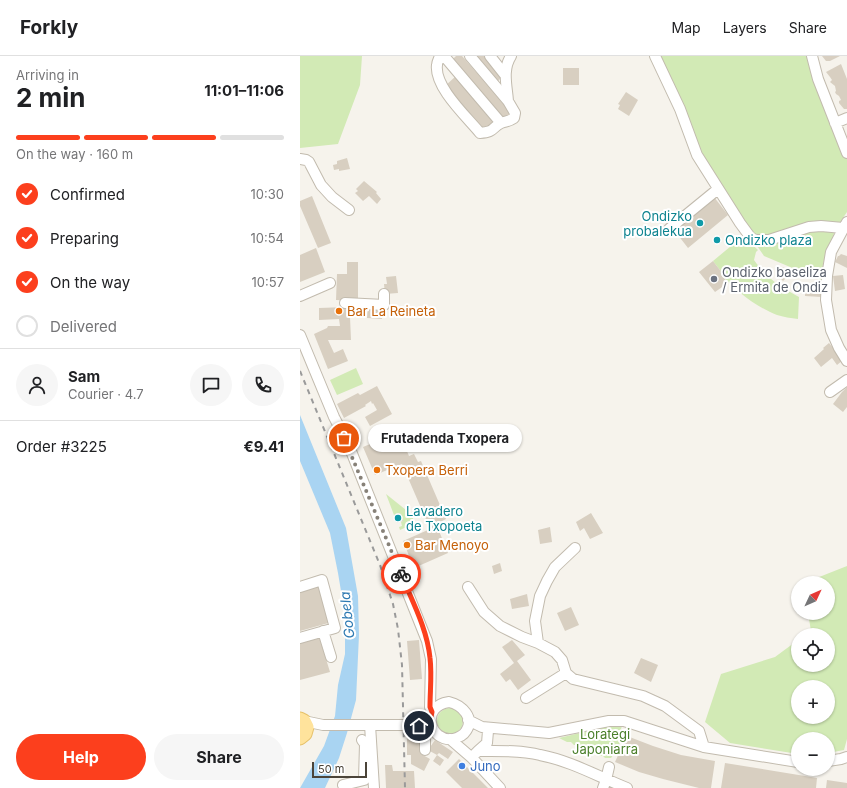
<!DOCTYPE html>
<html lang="en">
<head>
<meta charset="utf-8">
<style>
	:root { --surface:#fff; --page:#f6f6f6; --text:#202124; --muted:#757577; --line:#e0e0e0; --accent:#fc3f1d }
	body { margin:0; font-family:Inter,sans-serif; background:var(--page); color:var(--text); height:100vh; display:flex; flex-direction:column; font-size:15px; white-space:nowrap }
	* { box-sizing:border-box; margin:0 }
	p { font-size:13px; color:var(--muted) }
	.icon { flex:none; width:22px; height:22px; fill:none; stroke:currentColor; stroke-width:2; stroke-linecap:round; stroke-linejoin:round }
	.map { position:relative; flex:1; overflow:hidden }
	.details { display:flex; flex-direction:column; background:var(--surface); width:300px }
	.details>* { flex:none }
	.needle { width:26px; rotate:46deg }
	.buttons { position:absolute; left:491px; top:520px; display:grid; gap:8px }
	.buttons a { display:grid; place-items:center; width:44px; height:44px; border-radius:50%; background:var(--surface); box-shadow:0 1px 3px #0004; font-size:20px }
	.scale { position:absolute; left:12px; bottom:10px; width:55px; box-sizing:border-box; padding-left:4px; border:2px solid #4b4439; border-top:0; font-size:11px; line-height:14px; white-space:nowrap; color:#4b4439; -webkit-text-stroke:3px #fff; paint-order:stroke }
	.pin { position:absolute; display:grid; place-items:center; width:34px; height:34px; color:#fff; margin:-17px; border:2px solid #fff; border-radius:50%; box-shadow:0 1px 4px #0007 }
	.courier { position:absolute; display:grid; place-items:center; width:40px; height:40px; margin:-20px; border:3px solid #fc3f1d; border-radius:50%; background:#fff; color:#222; box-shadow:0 1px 5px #0007 }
	.bubble { position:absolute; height:28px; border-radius:14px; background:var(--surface); box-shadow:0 1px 3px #0004; font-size:13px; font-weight:700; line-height:28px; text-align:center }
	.overview em { font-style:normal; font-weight:700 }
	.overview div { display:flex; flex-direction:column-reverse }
	.overview { display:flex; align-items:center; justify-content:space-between; height:68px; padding:0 16px }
	h1 { font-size:26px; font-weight:700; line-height:30px }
	.bar { display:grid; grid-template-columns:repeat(4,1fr); gap:6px 4px; align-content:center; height:48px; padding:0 16px }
	.bar i { height:5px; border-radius:3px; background:var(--line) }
	.bar .on { background:var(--accent) }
	.bar p { grid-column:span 4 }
	.line { display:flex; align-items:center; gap:10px; padding:0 16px; border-top:1px solid var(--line) }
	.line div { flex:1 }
	.round { display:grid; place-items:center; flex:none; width:42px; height:42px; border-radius:21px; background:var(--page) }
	ol { padding:0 16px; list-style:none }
	li { display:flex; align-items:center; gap:12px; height:44px }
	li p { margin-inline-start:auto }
	li .icon { padding:4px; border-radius:50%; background:var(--accent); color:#fff; stroke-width:4 }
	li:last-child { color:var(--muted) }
	li i { width:22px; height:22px; border:2px solid var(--line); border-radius:50% }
	.cta { display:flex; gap:8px; margin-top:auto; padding:8px 16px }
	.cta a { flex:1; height:46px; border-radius:24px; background:var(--accent); color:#fff; font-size:16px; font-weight:700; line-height:46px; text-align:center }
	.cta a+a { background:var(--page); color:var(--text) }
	header { display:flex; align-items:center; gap:24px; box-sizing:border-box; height:56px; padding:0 20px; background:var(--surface); border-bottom:1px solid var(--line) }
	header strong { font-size:19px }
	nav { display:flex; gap:22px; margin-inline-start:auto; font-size:14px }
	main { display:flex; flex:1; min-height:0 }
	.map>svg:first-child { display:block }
	.green { fill:#d2eab5; fill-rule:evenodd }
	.water { fill:#a9d4f2 }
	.building { fill:#d8cfc1 }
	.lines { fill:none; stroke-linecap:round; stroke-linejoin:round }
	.minor-casing { stroke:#c2bbae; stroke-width:12 }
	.major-casing { stroke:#e6c16a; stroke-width:15 }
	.minor { stroke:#fff; stroke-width:10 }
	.major { stroke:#ffe39c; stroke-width:13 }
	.rail { stroke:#9a9a9a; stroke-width:2; stroke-dasharray:5 5; stroke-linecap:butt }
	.minor-bridge-casing { stroke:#c2bbae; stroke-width:12; stroke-linecap:butt }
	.minor-bridge { stroke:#fff; stroke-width:10 }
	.done { stroke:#878178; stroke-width:4; stroke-dasharray:0 7.2 }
	.route { stroke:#fc3f1d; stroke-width:5 }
	.culture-dot { fill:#0f9aa8; stroke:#fff; stroke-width:1.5 }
	.worship-dot { fill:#6b7280; stroke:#fff; stroke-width:1.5 }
	.food-dot { fill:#e8710a; stroke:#fff; stroke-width:1.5 }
	.shop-dot { fill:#3f7fe0; stroke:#fff; stroke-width:1.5 }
	.labels { text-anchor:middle; stroke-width:4; stroke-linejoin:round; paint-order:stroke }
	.culture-label { font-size:13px; fill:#0d838f; stroke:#fff; text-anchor:start }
	.worship-label { font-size:13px; fill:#5b616d; stroke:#fff; text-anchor:start }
	.food-label { font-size:13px; fill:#c56008; stroke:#fff; text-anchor:start }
	.park-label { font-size:13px; fill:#4a7f2a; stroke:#fff }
	.shop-label { font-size:13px; fill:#366cbe; stroke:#fff; text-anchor:start }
	.water-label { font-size:14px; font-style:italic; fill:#2e7ab2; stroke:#fff }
</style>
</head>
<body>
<header>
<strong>Forkly</strong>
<nav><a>Map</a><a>Layers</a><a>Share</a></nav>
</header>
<main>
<section class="details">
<div class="overview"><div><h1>2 min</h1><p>Arriving in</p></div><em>11:01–11:06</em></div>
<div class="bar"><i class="on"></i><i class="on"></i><i class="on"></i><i></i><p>On the way · 160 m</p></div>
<ol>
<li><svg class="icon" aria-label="check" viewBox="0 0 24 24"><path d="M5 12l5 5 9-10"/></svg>Confirmed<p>10:30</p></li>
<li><svg class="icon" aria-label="check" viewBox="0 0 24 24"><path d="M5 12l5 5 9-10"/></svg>Preparing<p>10:54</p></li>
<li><svg class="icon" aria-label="check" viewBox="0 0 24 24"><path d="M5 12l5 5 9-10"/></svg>On the way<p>10:57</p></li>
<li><i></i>Delivered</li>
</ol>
<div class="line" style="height:72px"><a class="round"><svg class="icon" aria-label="person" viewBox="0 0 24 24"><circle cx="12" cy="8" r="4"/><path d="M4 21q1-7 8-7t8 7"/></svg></a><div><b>Sam</b><p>Courier · 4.7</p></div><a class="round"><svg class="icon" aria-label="chat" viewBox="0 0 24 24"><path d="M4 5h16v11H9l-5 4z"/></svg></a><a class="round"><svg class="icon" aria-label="phone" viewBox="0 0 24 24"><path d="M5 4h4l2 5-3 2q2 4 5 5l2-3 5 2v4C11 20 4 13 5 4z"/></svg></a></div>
<div class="line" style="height:52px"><div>Order #3225</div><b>€9.41</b></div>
<div class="cta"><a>Help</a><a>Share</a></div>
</section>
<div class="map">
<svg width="547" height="732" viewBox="0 0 547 732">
	<rect width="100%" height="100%" fill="#f6f3ec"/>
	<path class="green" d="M0 0H62L60 29 38 88 0 92Z
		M355 0H514L547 86V156L536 172 523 208 521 224 464 200 418 133Z
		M443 180 458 194 456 196 454 204C468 223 479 230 499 241L498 263C491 262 483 261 477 259 458 252 434 234 422 219L423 218 413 205Z
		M56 312 63 328 37 339 30 324Z
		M86 438 111 458 115 467 100 474 99 471 102 470 101 466 103 465 100 457 94 459Z
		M547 510V683L544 694 528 697V683H498V698L430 687 405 666 421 618 475 601 498 584V609H528V579H505L511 575 508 557H528V527H504ZM498 631H528V661H498Z
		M137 665a13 13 0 1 1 26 0a13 13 0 1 1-26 0Z
		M309 670H322L321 673 325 674 317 694 311 702H305L303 700H299L297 697H293L290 694H286L284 692H280L277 689H274L271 686H267L259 682Z"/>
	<path class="water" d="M0 359 46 472 58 540 59 579 56 644 47 677 39 702 25 732H0L24 690 35 660 38 629 45 598V559L38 517 30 477 0 405Z"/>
	<path class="building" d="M156 0H162L212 57 203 66 152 4Z
		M172 0H185L202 21 195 28Z
		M522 0H540L530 5H526Z
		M541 8 547 23V53H544L539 47V45L541 44 539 40 536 38 535 36 536 35 535 30 530 26 532 24 530 21 526 16Z
		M263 12H279V29H263Z
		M156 20 195 66 183 75 145 30Z
		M326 36 338 44 329 60 318 53 320 49 318 48Z
		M47 102 50 113 39 115V113L34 114 33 109 37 108V105Z
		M64 125 77 136 76 137 81 143 77 148 69 140 63 145 55 137 58 135 56 133Z
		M12 140 31 187 18 192 0 150V145Z
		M414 141 428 159 388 192 374 174Z
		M16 192 25 216 0 226V199Z
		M541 198 547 200V212L535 206 538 200H539Z
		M413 205 423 218 422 219 428 227 415 236 399 216Z
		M47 206H58V245L36 244 37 218H47Z
		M483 211 489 219 483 225 476 217Z
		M543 219 545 233 535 235 533 220Z
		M96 220 98 237 85 238 84 228H87L86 221Z
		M505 229 522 230V241L505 240Z
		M68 249 83 252 82 263 67 262Z
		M47 251V261H50L51 284H28L34 297 43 293 48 305 28 313 14 278 27 272 28 270H40L39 263 19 264V252Z
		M529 287 543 304 537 309 532 302 521 311 514 302 524 293 523 292Z
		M77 330 92 358 70 370 65 361 77 354 73 347 72 348 71 345 65 349 66 350 44 362 37 348 58 337 60 339Z
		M547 331V351L543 356 533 348 542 336Z
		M99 376 109 400 114 398 118 406 121 405 146 463 140 466 144 473 139 475 148 497 114 512 103 485 130 473 128 468 102 408 75 419 63 391Z
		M100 457 103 465 97 467 94 459Z
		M291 457 303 477 290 483 284 472 280 475 276 466Z
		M250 471 252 486 240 488 238 474Z
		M200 507 202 515 194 518 192 510Z
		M21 530 32 566 0 575V536Z
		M227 538 229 550 212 553 210 543Z
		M271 551 279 569 265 575 257 557Z
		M19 580 30 616 0 624V585Z
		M119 584 122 623 110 624 107 585Z
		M212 584 225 599 217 605 231 624 218 634 210 623 206 626 200 618 214 607 202 591Z
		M341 602 358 609 351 626 334 617Z
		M107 674 114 675 117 676 115 681 122 685 121 698 130 703 124 715 111 708V699H107Z
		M327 680 353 690 381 699 415 705 411 732H399L363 723 339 716 315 706Z
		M135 684 153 696 148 703 139 697 137 699 128 694Z
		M137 699 144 704 140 710 133 705Z
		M159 703 188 732H162L146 716Z
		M425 707 517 722 516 732H421Z
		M85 709H92L93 715H114L115 732H86Z
		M527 724 547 727V732H526Z"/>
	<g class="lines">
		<g class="minor-casing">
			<path id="minor" d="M140 0C139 3 137 6 137 9 134 31 167 61 180 77 195 76 191 72 201 67 206 65 208 66 214 62L215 57 208 45 170 0
				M144 0 201 67
				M190 0 205 19
				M355 0 380 53 397 99 440 167 451 182 456 184H469L509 171 521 170 543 172
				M512 0 518 23 547 97
				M208 45C207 30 202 14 211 0
				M535 67 547 62
				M0 103 6 104 9 106 21 129 32 141 49 154
				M547 166 531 196 527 220 526 244 531 274 539 292 547 305
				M369 173 418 133
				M0 240 30 227
				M45 247 84 249V238
				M0 279 34 361 49 390 127 585 131 603 130 651 132 656
				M530 336 547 324
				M0 531 22 524 35 572 0 582
				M168 531 184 556 200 570 222 581 238 587 255 596 262 604 266 617 273 623 343 640 365 650 399 675 404 691
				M23 575 31 601
				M238 587 235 565 240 540 247 525 255 511 275 492
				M226 642 266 617
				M149 646C162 649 175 662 166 675 163 680 157 682 153 683 129 686 120 650 149 646Z
				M168 664 182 671 249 677 309 665H324L404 691 498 706
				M4 665 23 669H92
				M70 669 74 732
				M110 669H114L135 676
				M150 683 172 702 200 732
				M125 694V673
				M178 695 187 687 188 675
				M174 699 178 695C198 695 220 694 240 699 271 705 299 721 327 732
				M528 705 541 703 547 701
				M43 729 64 724 65 688 62 684
				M303 732 306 724 309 711"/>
		</g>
		<g class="major-casing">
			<path id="major" d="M0 663 4 665 7 671 5 678 0 682"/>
		</g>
		<use href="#minor" class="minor"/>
		<use href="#major" class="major"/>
		<path class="rail" d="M0 315 80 509 93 548 98 573 102 609 105 732"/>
		<g class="minor-bridge-casing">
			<path id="minor-bridge" d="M92 669H110"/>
		</g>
		<use href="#minor-bridge" class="minor-bridge"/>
	</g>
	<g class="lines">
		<path class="done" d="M44 382 101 518"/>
		<path class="route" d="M101 518C112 545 127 572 130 602 132 618 130 635 130 651L132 656 131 661 114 669 119 670"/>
	</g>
	<g class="culture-dot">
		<circle cx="400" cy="167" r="4"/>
		<circle cx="417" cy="184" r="4"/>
		<circle cx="98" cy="462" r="4"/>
	</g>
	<circle class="worship-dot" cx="414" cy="223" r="4"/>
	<g class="food-dot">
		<circle cx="39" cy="255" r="4"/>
		<circle cx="77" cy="414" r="4"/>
		<circle cx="107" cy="489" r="4"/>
	</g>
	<circle class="shop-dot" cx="162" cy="710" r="4"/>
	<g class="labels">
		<g class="culture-label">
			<text x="392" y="165" text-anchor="end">Ondizko<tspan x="392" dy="15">probalekua</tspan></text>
			<text x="425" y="189">Ondizko plaza</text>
			<text x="106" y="460">Lavadero<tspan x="106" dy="15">de Txopoeta</tspan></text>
		</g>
		<g class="worship-label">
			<text x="422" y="221">Ondizko baseliza<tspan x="422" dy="15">/ Ermita de Ondiz</tspan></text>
		</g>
		<g class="food-label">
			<text x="47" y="260">Bar La Reineta</text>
			<text x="85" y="419">Txopera Berri</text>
			<text x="115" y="494">Bar Menoyo</text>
		</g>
		<g class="park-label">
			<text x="305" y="683">Lorategi<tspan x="305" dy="15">Japoniarra</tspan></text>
		</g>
		<g class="shop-label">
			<text x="170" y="715">Juno</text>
		</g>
		<g class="water-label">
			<text transform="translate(47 559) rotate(-96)" y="5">Gobela</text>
		</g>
	</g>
</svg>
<div class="buttons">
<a><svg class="needle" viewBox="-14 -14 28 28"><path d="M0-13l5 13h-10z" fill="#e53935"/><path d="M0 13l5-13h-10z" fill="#757577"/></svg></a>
<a><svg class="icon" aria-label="locate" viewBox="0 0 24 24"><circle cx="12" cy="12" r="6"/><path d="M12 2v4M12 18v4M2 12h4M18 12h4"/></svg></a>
<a>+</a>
<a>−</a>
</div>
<div class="scale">50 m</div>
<div class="pin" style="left:44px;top:382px;background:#ea580c"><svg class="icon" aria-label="bag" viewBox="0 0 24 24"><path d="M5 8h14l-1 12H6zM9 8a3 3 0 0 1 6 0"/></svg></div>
<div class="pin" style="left:119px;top:670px;background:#1f2937"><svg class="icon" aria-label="home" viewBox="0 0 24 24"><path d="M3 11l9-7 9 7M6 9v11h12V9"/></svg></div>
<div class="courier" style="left:101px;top:518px"><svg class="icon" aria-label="bike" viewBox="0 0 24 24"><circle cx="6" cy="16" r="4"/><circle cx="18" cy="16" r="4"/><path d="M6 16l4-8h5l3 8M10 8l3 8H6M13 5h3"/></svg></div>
<div class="bubble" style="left:68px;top:368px;width:154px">Frutadenda Txopera</div>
</div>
</main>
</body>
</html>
